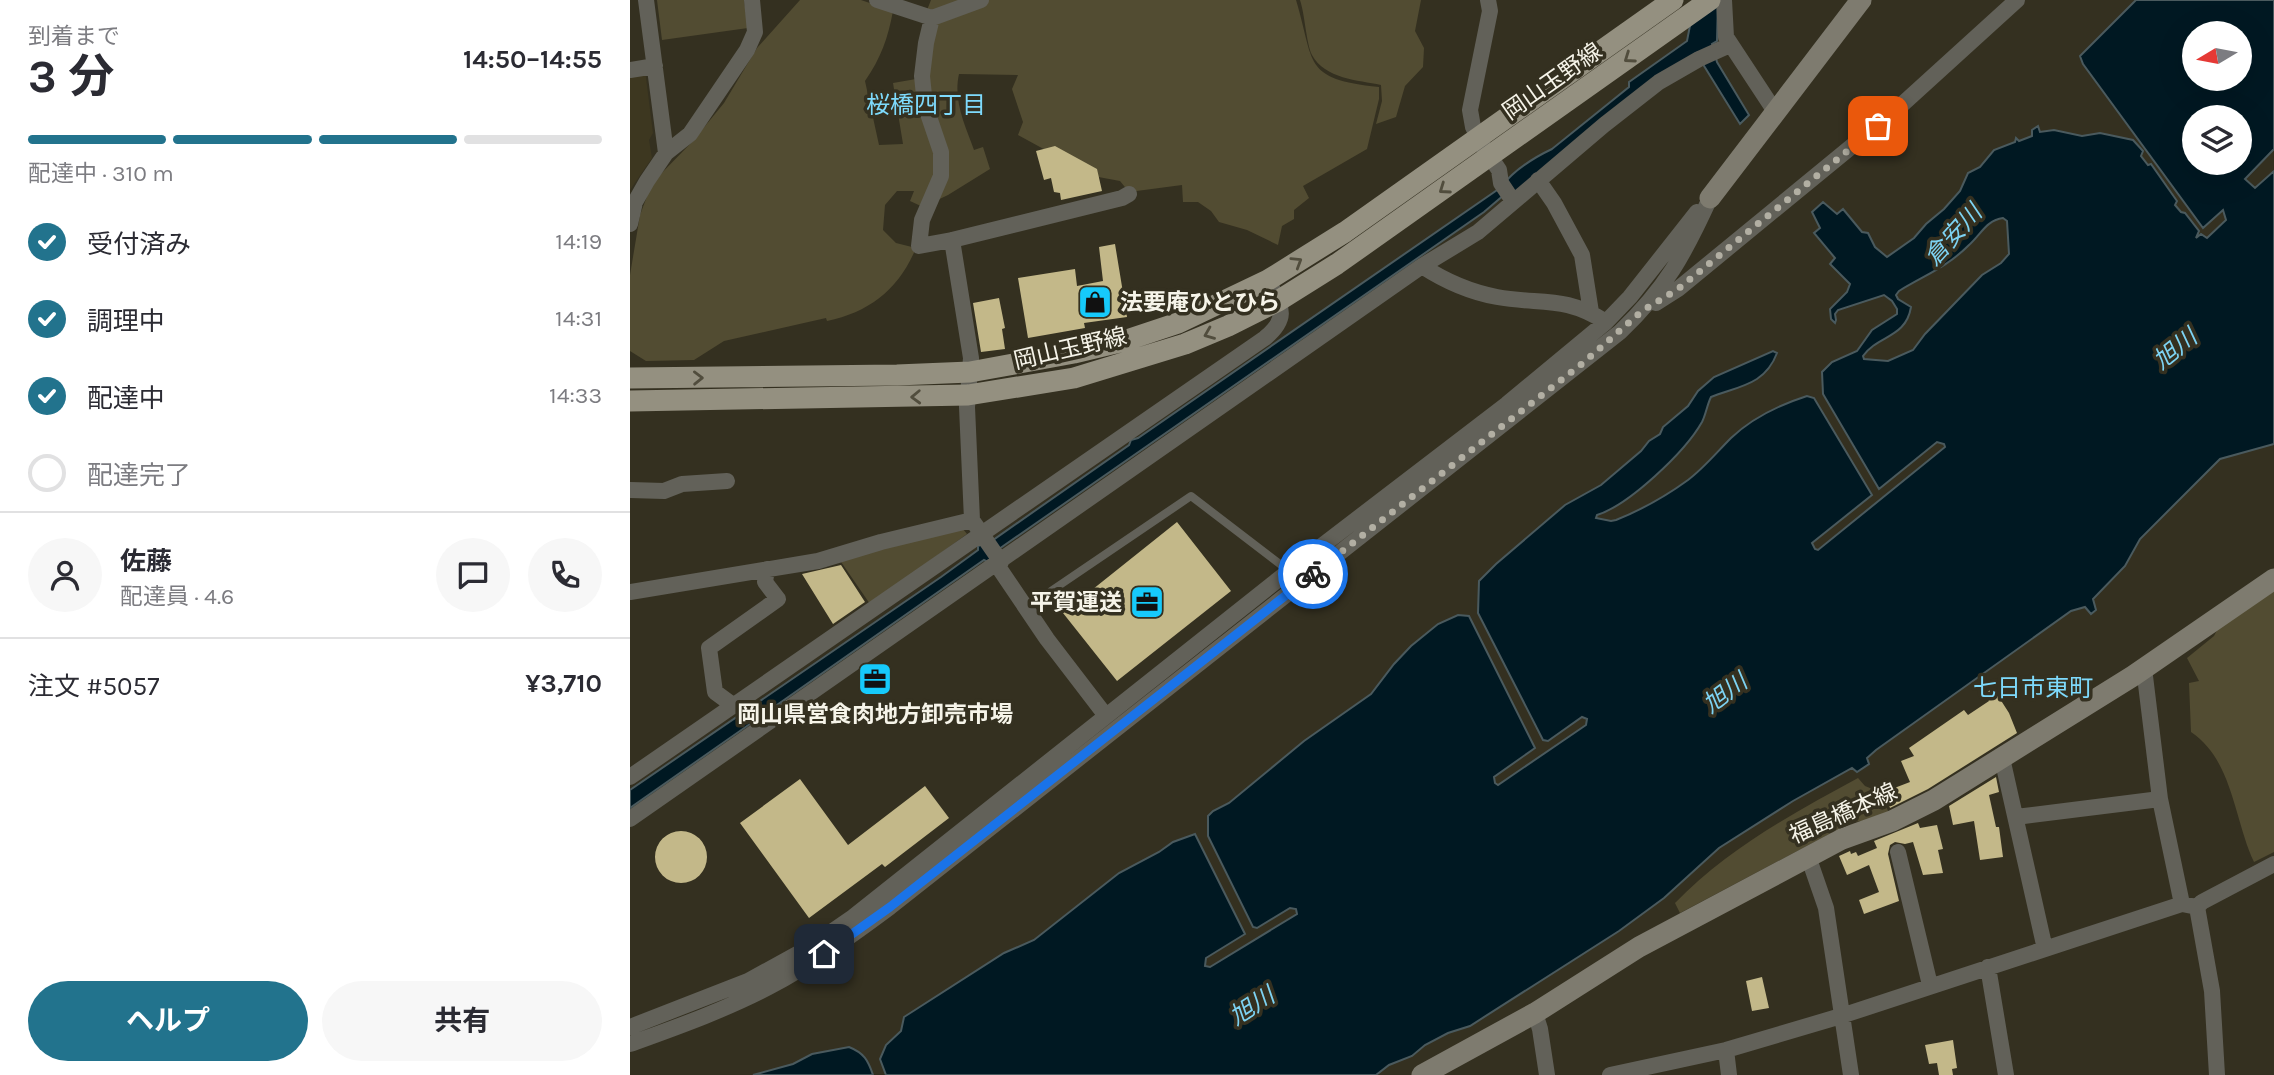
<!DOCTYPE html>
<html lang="ja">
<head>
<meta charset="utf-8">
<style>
	:root { --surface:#fff; --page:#f7f7f7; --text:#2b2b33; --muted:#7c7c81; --line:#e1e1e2; --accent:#22738d }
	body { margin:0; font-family:Karla,"Noto Sans JP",sans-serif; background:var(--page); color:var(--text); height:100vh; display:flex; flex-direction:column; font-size:26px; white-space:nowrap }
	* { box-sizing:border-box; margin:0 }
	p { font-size:23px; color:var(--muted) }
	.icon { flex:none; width:38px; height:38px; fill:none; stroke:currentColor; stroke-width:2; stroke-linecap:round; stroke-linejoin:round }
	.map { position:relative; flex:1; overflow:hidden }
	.panel { display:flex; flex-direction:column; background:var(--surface); width:630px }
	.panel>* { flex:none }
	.needle { width:46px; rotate:260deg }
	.buttons { position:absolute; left:1552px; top:21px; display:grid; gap:14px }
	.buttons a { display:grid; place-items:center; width:70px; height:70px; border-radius:50%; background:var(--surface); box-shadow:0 7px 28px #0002; font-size:35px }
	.pin { position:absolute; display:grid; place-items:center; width:60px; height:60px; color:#fff; margin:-30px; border-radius:14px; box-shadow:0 4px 10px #0006 }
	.courier { position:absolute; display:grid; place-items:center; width:70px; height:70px; margin:-35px; border:5px solid #1a73e8; border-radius:50%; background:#fff; color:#222; box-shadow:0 2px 9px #0007 }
	.overview em { font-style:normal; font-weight:700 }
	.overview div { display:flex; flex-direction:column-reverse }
	.overview { display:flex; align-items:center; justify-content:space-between; height:119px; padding:0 28px }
	h1 { font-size:46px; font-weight:700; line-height:52px }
	.bar { display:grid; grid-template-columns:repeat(4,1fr); gap:10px 7px; align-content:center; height:84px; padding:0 28px }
	.bar i { height:9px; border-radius:5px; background:var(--line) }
	.bar .active { background:var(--accent) }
	.bar p { grid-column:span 4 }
	.line { display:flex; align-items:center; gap:18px; padding:0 28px; border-top:2px solid var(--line) }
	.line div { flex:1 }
	.round { display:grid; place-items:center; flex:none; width:74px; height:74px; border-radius:37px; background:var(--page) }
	ol { padding:0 28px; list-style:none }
	li { display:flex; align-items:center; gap:21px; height:77px }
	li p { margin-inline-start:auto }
	li .icon { padding:7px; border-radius:50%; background:var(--accent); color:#fff; stroke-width:4 }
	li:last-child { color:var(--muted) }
	li i { width:38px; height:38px; border:4px solid var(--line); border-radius:50% }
	.primary-button { display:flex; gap:14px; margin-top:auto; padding:14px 28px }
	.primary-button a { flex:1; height:80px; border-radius:42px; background:var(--accent); color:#fff; font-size:28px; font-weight:700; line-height:80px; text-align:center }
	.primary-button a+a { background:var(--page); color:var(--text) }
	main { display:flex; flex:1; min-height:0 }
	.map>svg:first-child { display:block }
	.built { fill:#3d3720 }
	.green { fill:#524c32 }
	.water { fill:#001822; stroke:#4a5a5e; stroke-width:2; fill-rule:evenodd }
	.building { fill:#c3b889 }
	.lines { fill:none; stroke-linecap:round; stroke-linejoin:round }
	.lane { stroke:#626159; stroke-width:8 }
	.street { stroke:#626159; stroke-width:16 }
	.secondary { stroke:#7e7b6f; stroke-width:21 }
	.primary { stroke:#949080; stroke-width:21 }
	.oneway { stroke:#514d3d }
	.done { stroke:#b2afa3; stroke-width:7; stroke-dasharray:0 12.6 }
	.route { stroke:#1a73e8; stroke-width:9 }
	.labels { text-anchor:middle; stroke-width:7; stroke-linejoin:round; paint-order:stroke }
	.street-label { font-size:23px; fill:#f6f4e9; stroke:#343020 }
	.poi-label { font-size:23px; font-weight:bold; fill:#f6f4e9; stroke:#343020; text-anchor:start }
	.neighbourhood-label { font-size:24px; fill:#7edafc; stroke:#343020 }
	.water-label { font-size:24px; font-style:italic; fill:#7dd3f3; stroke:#343020 }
</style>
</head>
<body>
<main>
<section class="panel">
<div class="overview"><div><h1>3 分</h1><p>到着まで</p></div><em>14:50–14:55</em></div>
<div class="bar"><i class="active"></i><i class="active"></i><i class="active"></i><i></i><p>配達中 · 310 m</p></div>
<ol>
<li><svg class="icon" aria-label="check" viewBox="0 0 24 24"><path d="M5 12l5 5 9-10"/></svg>受付済み<p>14:19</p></li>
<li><svg class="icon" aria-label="check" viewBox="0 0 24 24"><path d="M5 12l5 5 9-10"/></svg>調理中<p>14:31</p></li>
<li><svg class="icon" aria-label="check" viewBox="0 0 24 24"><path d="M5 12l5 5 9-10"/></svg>配達中<p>14:33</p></li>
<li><i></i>配達完了</li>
</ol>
<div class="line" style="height:126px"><a class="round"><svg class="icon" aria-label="person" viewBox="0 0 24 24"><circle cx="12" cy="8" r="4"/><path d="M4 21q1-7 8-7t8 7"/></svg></a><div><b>佐藤</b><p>配達員 · 4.6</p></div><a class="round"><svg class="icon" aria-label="chat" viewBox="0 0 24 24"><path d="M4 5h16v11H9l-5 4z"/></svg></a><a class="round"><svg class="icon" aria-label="phone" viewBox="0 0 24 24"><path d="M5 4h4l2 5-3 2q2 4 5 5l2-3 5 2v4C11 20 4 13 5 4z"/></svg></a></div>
<div class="line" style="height:91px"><div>注文 #5057</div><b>¥3,710</b></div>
<div class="primary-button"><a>ヘルプ</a><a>共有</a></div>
</section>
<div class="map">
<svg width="1644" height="1075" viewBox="0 0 1644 1075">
	<rect width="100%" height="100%" fill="#343020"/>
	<path class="built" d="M15 70 23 133 19 140 22 158 0 190V73Z"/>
	<path class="green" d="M27 0H114L118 28 32 40Z
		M170 0H231L263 11C258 38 251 58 235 81L249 145 273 144 263 83 286 79 297 10 301 0H666C685 63 672 79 749 87V99L737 149 673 186 679 198 664 210V219L652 226 648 245 617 230 589 222 581 211 568 202H553L552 185 499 192 490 181 463 176 388 135 393 122 382 89 388 75 329 74C323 101 335 125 344 150L353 147 360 169 318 195 293 207 280 201 284 191H267L255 205 253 230 266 243 286 248C269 289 240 312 197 321L196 318 94 341 64 360 16 361 0 351V275L10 215 22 183 62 142 94 103 127 48Z
		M670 0H791L785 31 794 48 793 67 775 86 766 117 746 124 752 101 751 85C728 80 695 79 682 55 676 42 675 15 670 0Z
		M333 529 337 534 240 604 209 559Z
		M1644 589V852L1624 862C1604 820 1603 760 1561 732L1559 683 1569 681 1557 658 1584 636 1587 630Z
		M1228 778 1235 786 1250 792 1261 818 1222 822 1050 913 1045 903C1096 850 1163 813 1228 778Z"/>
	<path class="water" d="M1065 0H1088L1087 41 1082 44 1087 62 1119 115 1110 124 1066 53 885 192 874 195 854 212 369 549 358 562 354 560 0 808V790L311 577 348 550V546L363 540 499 445 501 440 508 438 870 188C883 171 903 158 922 149L999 87V82L1057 41Z
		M1506 0H1644V149L1615 179 1625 188 1644 171V444L1590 459 1510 539 1495 566 1463 599 1466 610 1461 614 1455 607 1441 611 1246 750 1237 758 1239 764 1227 772 1222 768 1163 801 1089 848 1034 898 989 931 840 1026 818 1033 795 1045 782 1056 759 1065 746 1075H256L250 1059 256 1045 271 1031 274 1017 374 953 404 940 489 873 529 852 543 842 565 834 615 934 576 958 575 966 580 967 667 914 666 909 660 908 627 928 623 927 578 836V816L583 811 599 803 674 741 741 694 764 664 781 646 808 624 828 615 839 616 905 748 864 777 865 783 868 785 956 725 957 719 952 717 918 741 913 740 848 613 849 581 866 564 935 505 971 485 1011 451 1019 441 1030 434 1033 427 1058 406 1068 391 1084 377 1143 351 1147 353C1135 385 1109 386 1081 397 1077 405 1076 414 1072 422 1055 452 999 505 967 515L966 518 981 521 986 520C1011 510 1036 496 1058 480 1074 468 1087 452 1101 438 1122 418 1149 405 1177 396L1184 398 1242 495 1182 543 1185 549 1188 550 1315 447 1314 444 1307 442 1249 489 1193 394 1192 372 1202 362 1227 351 1242 330 1267 314V309L1262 301 1254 295 1208 310 1205 314 1206 320 1205 323 1201 319 1200 309 1217 292 1220 284 1200 264 1205 258 1184 233 1190 228 1182 212 1193 202 1207 214 1213 209 1232 232 1238 233 1245 247 1257 257 1284 238 1296 224 1314 209 1330 191 1338 173 1350 167 1364 150 1385 142 1386 138 1389 141 1402 136V130L1408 126 1410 132 1424 130 1452 136 1470 133 1503 140 1513 151 1511 156 1518 165 1521 164 1547 201 1545 205 1551 212 1555 213 1569 231 1566 238 1571 234 1577 238 1596 220 1593 210 1573 228 1453 64 1450 56ZM1610 33V79H1564V33ZM1610 117V163H1564V117ZM1373 218 1377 221 1379 254 1371 263 1352 275 1295 334 1283 350 1258 361 1234 359 1233 356C1248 335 1276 338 1281 307L1268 299 1266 295 1269 291C1295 275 1316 268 1339 245 1351 234 1357 220 1373 218Z
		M219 1047C234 1053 238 1060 243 1075H123L163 1064 182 1054Z"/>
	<path class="building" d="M425 146 467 169 472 191 431 200 430 193 424 192 421 178 414 180 406 151Z
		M485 244 497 317 454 323 455 328 398 338 388 278 445 269 447 286 473 281 469 247Z
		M369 298 375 328 372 329 375 349 351 352 343 303Z
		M547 522 601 591 487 681 433 613Z
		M211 565 235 602 203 624 172 574Z
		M1363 688 1379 713 1387 733 1298 789 1260 808 1254 792 1280 782 1271 761 1284 756 1279 748 1334 710 1338 715 1359 701 1355 694Z
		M1366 777 1369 792 1359 795 1366 827H1369L1373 857 1350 860 1344 821 1323 825 1319 806Z
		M170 779 218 845 295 786 319 818 255 867 252 864 179 918 110 823Z
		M1288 823 1290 828 1307 825 1313 849 1308 850 1313 873 1293 875 1283 842 1275 844 1265 842 1260 845 1258 854 1269 901 1234 914 1229 900 1249 892 1239 865 1217 875 1209 856 1220 851 1221 854 1226 852 1228 856 1247 848 1244 841Z
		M25 857a26 26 0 1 1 52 0a26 26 0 1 1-52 0Z
		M1132 977 1139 1008 1122 1011 1116 981Z
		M1323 1040 1327 1068 1322 1069 1323 1075H1309L1307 1063 1299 1064 1295 1045Z"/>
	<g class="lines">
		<path class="lane" d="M421 591 561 496 659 571"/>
		<path class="street" d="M16 0 36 153
			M247 0 302 18 296 43 292 76 295 105 311 152V176L292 220 289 246 322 240 492 198 499 194
			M858 0 860 11 840 110 843 127 849 140 869 170 871 183 883 201
			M1094 0 1096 37 1146 113
			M302 18 351 0
			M0 70 25 66
			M908 180 924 203 952 255 961 312
			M0 224 5 202 17 181 36 153 60 134 117 50 125 32 122 0
			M322 240 341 358 337 407 342 520 371 562
			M792 266C815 281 840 292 867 297 911 305 934 295 976 322
			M1026 303 1048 289 1266 110 1387 0
			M0 490 34 491 52 484 97 481
			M367 565 417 639 476 716
			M0 592 188 561 251 542 342 520
			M1514 668 1530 799 1552 904
			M104 706 85 692 79 648 148 599 135 582 137 569
			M1372 758 1415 949
			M0 777 635 338C660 317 651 307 638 280
			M1386 817 1530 799
			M0 819 792 266 848 232 974 125 1029 82 1069 59 1100 45
			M1268 852 1300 985
			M1178 856 1196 908 1221 1075
			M1567 907 1582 991 1587 1075
			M1567 907 1572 902 1644 864
			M1358 967 1376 1075
			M905 1013 910 1029 917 1075
			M0 1027 118 981 178 948 223 917 659 571 877 404 976 322 1000 297 1067 212
			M0 1044C47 1027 95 1010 139 987 182 964 221 936 260 907L990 332C1036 288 1054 255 1080 198
			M1096 1050 1099 1075
			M980 1075 1096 1050 1211 1016 1552 904 1567 907"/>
		<path class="secondary" d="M1080 198 1231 0
			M792 1075 905 1013 1009 947 1212 839 1262 821 1304 800 1503 676 1644 579"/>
		<path class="primary" d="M0 378 267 375 340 372 444 353 494 341 548 323 638 280 715 232 1043 0
			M0 401 338 395 444 378 555 344 598 326 648 301 707 264 1080 0"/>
	</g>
	<defs><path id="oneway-chevron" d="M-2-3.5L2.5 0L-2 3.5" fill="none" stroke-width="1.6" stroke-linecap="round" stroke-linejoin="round" transform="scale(1.75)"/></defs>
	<g class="oneway">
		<use href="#oneway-chevron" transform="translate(999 58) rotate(145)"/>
		<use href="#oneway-chevron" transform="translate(814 189) rotate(145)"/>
		<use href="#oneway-chevron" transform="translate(667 262) rotate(-32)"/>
		<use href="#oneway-chevron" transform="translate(579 334) rotate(158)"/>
		<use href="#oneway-chevron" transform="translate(68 378) rotate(-1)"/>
		<use href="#oneway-chevron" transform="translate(286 397) rotate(178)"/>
	</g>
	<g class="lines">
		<path class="done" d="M683 574 953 363 1012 311 1048 289 1248 126"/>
		<path class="route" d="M194 954 260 907 683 574"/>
	</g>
	<defs>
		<g id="shop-square" transform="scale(1.75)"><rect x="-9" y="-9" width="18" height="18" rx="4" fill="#16cafb" stroke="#343020"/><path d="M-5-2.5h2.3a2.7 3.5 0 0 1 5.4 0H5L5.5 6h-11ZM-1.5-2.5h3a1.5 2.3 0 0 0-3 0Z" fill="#111"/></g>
		<g id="office-square" transform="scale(1.75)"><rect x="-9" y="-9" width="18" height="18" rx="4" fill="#16cafb" stroke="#343020"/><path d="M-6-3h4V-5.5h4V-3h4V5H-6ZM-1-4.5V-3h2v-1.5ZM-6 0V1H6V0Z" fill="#111"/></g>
	</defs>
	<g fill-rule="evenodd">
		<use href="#shop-square" x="465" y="302"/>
		<use href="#office-square" x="517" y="602"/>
		<use href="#office-square" x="245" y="679"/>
	</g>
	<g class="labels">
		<g class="street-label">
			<text transform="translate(922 81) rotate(-35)" y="8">岡山玉野線</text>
			<text transform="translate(440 348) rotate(-13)" y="8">岡山玉野線</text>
			<text transform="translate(1213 813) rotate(-24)" y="8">福島橋本線</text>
		</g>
		<g class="poi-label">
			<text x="490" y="310">法要庵ひとひら</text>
			<text x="492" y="610" text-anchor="end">平賀運送</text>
			<text x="245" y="722" text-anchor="middle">岡山県営食肉地方卸売市場</text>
		</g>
		<g class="neighbourhood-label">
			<text x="296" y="113">桜橋四丁目</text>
			<text x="1403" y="696">七日市東町</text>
		</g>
		<g class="water-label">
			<text transform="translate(1323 235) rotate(-48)" y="8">倉安川</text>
			<text transform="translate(1545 349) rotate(-39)" y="8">旭川</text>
			<text transform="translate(1095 693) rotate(-37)" y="8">旭川</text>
			<text transform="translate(622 1006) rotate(-33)" y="8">旭川</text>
		</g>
	</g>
</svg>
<div class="buttons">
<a><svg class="needle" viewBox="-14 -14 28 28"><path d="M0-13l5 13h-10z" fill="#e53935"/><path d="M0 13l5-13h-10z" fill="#7c7c81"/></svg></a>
<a><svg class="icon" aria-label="layers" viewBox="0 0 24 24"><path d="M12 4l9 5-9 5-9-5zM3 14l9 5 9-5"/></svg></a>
</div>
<div class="pin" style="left:1248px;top:126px;background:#ea580c"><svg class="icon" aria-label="bag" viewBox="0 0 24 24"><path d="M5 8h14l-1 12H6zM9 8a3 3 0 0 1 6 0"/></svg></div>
<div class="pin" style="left:194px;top:954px;background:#1f2937"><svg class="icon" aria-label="home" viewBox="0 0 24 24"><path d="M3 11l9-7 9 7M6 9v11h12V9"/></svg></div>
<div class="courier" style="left:683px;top:574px"><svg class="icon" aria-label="bike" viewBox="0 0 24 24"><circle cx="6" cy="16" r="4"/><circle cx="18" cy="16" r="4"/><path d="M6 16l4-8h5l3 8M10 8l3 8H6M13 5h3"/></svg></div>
</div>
</main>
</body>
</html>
